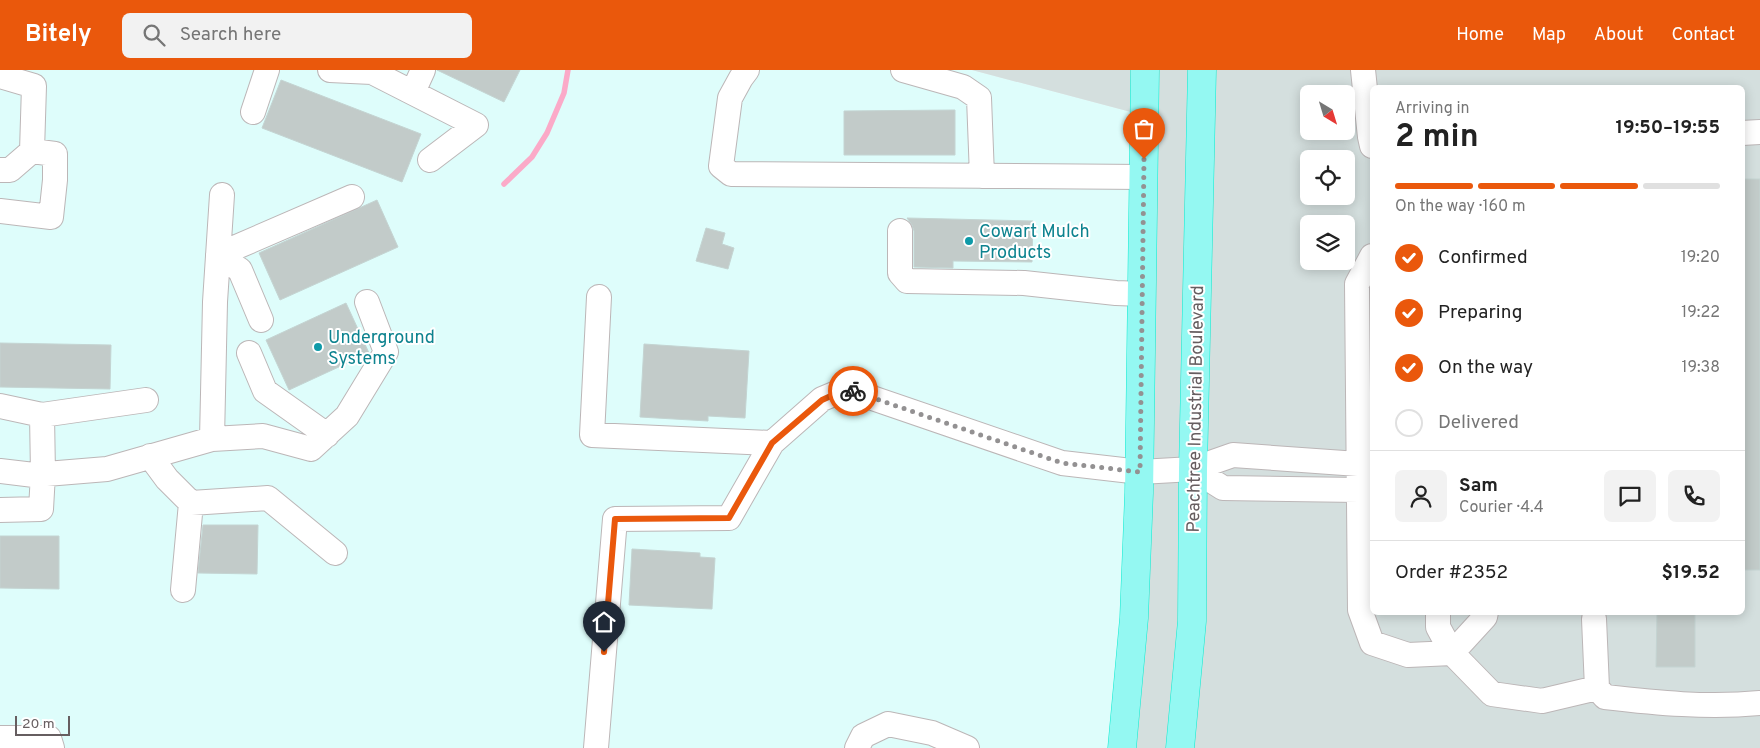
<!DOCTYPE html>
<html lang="en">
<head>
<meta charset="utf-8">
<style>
	:root { --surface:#fff; --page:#f2f2f2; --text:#222; --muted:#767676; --line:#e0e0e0; --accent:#ea580c }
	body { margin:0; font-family:Overpass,sans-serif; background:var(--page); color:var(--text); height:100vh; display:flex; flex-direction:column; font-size:19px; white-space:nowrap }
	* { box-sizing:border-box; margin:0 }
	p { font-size:16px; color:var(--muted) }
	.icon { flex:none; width:28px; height:28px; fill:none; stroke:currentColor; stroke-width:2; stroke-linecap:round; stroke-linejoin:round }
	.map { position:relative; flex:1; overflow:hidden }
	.sheet { position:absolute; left:1370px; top:15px; width:375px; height:530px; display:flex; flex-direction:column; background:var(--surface); border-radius:8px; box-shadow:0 2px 12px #0003 }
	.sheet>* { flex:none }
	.needle { width:32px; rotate:142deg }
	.fabs { position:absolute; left:1300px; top:15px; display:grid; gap:10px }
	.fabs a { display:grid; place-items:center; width:55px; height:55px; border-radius:8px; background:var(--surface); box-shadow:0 2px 12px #0003; font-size:25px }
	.scale { position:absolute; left:15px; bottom:12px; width:55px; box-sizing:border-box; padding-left:5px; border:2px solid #665e60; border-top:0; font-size:14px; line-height:18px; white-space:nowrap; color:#665e60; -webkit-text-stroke:4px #fff; paint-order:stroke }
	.pin { position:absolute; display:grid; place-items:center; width:42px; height:42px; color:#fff; margin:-51px -21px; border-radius:50% 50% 50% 0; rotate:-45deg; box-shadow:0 0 5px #0007 }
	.pin .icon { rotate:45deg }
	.courier { position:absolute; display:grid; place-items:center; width:50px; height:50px; margin:-25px; border:4px solid #ea580c; border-radius:50%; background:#fff; color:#222; box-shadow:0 1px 6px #0007 }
	.summary em { font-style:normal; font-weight:700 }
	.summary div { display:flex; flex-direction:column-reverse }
	.summary { display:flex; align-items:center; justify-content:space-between; height:85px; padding:0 25px }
	h1 { font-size:32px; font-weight:700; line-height:38px }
	.bar { display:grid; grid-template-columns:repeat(4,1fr); gap:8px 5px; align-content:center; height:60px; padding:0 25px }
	.bar i { height:6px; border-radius:4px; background:var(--line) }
	.bar .current { background:var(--accent) }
	.bar p { grid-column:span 4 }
	.line { display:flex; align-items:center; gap:12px; padding:0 25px; border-top:1px solid var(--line) }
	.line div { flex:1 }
	.round { display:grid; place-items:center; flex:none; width:52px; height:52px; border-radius:8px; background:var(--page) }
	ol { padding:0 25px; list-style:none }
	li { display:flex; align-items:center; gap:15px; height:55px }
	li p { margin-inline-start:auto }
	li .icon { padding:5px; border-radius:50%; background:var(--accent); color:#fff; stroke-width:4 }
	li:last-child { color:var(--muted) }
	li i { width:28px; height:28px; border:2px solid var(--line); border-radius:50% }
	header { display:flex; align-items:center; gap:30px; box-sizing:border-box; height:70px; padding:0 25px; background:var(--accent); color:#fff }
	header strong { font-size:24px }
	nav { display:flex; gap:28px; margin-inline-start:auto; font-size:18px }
	.search { width:350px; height:45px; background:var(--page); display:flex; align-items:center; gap:12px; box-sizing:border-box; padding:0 18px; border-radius:8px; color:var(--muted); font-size:19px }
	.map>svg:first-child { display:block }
	.commercial { fill:#defdfb }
	.education { fill:#d4dfde; fill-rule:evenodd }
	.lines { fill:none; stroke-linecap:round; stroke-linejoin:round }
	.stream { stroke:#fbaac8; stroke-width:5.5 }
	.building { fill:#c2cbc9; stroke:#c4d4d2 }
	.minor-casing { stroke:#bcb6b7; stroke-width:26 }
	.highway-casing { stroke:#0aebd0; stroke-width:29 }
	.minor { stroke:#fff; stroke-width:24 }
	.highway { stroke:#94f8f2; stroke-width:28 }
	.done { stroke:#939192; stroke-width:5; stroke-dasharray:0 9 }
	.route { stroke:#ea580c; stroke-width:6 }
	.culture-dot { fill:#0f9aa8; stroke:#fff; stroke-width:2 }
	.labels { text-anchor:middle; stroke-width:4; stroke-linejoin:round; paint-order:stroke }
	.culture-label { font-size:18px; fill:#0d838f; stroke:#fff; text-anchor:start }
	.street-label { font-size:18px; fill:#665e60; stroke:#fff }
</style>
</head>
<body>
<header>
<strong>Bitely</strong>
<div class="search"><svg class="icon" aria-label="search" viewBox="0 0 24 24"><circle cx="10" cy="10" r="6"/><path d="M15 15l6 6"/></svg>Search here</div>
<nav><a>Home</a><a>Map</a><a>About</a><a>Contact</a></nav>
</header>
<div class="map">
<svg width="1760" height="678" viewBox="0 0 1760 678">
	<rect width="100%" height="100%" fill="#e6efef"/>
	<path class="commercial" d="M0 0H972L1131 42 1139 468 1119 678H0Z"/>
	<path class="education" d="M972 0H1760V678H1119L1139 468 1131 42ZM1372 18H1742V542H1372ZM1309 24H1346V61H1309ZM1309 89H1346V126H1309ZM1309 154H1346V191H1309Z"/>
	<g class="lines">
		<path class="stream" d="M504 114 532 87 547 63 564 23 568 0"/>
	</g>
	<path class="building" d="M437 0H520L504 32Z
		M281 10 421 64 402 112 262 58Z
		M955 40V85H844V41Z
		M1742 109H1760V500H1742Z
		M377 130 398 177 280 230 259 183Z
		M907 148 1033 151 1032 192 953 191V198L914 197V161L912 155Z
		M706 158 725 163 722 174 734 178 728 199 696 191Z
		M346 233 369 283 289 320 266 270Z
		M0 273 111 275 110 319 0 317Z
		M644 274 749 281 745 348 708 346V351L640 347Z
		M203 455H258L257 504 198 503Z
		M0 466H59V519L0 518Z
		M632 479 700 483V487L715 488 712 539 629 535Z
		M1657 542H1695V597H1656Z"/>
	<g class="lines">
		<g class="minor-casing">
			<path id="minor" d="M330 0 372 2
				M371 0 372 2 476 55 430 90
				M747 0 741 8 730 28 721 96 731 104 1144 107
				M903 0 963 17 979 28 982 106
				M1363 0 1370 67 1372 76
				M0 6 34 16 32 81 55 84V110L51 147 0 141
				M413 22 423 0
				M253 42 267 0
				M1742 63 1760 62
				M0 100H10L32 81
				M900 161V203L907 211 1024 213 1116 223 1142 224
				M218 185 352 127
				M218 185 240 200 261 250
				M1372 186 1357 214 1360 540 1372 573 1408 585 1452 583 1485 547 1486 542
				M599 227 592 365 772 373 822 329 846 319 1062 393 1140 402 1193 399 1233 385 1358 394
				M249 283 265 321 327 365
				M0 336 42 345 43 404 41 439 0 440
				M42 345 146 330
				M212 369 215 232 222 125
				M150 386 167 409 191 433 183 520
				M1193 399 1223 418 1359 420
				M0 401 34 405 107 399 212 369 263 366 311 379 347 346 386 282 367 232
				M191 433 268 428 335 483
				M1438 542V557L1452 583 1492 624 1542 631 1597 618 1594 549
				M1597 618 1605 627C1657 633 1708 638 1760 633
				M0 668H49L52 678
				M596 678 615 449 729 448 772 373
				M857 678 863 666 888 654 932 663 967 678"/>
		</g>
		<g class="highway-casing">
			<path id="highway" d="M1122 678 1134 548 1139 423 1145 0
				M1180 678 1192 551 1193 399 1202 0"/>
		</g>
		<use href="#minor" class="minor"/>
		<use href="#highway" class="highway"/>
	</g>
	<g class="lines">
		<path class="done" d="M853 321 1062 393 1140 402 1144 89"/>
		<path class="route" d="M604 582 615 449 729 448 772 373 822 330 846 319 853 321"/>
	</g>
	<g class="culture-dot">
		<circle cx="969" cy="171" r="5"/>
		<circle cx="318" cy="277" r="5"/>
	</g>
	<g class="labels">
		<g class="culture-label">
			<text x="979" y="167">Cowart Mulch<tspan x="979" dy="21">Products</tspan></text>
			<text x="328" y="273">Underground<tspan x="328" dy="21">Systems</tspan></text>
		</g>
		<g class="street-label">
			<text transform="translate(1195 339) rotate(-89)" y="6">Peachtree Industrial Boulevard</text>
		</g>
	</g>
</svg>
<div class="fabs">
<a><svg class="needle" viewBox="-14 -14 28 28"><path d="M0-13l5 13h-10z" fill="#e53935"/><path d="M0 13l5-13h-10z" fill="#767676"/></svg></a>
<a><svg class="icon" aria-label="locate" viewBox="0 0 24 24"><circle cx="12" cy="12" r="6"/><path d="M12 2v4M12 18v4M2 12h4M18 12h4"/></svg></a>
<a><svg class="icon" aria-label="layers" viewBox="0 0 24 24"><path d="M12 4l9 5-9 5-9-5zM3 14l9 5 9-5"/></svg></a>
</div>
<div class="scale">20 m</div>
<div class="pin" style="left:1144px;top:89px;background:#ea580c"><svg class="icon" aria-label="bag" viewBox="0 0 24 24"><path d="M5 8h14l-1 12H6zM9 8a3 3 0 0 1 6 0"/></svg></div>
<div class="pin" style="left:604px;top:582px;background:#1f2937"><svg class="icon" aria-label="home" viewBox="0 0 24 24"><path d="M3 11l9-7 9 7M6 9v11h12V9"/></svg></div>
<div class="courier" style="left:853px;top:321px"><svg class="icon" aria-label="bike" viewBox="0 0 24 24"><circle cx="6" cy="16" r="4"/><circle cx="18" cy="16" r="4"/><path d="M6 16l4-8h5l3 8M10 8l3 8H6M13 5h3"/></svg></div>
<section class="sheet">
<div class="summary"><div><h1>2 min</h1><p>Arriving in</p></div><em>19:50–19:55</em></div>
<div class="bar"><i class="current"></i><i class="current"></i><i class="current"></i><i></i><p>On the way · 160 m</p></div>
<ol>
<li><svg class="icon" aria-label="check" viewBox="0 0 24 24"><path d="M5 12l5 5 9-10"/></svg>Confirmed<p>19:20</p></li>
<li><svg class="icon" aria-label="check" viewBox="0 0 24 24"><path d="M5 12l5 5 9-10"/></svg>Preparing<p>19:22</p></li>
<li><svg class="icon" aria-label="check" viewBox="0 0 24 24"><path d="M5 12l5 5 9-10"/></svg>On the way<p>19:38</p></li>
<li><i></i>Delivered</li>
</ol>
<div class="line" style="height:90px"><a class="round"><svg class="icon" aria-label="person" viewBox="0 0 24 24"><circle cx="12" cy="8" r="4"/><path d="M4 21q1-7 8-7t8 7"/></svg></a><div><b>Sam</b><p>Courier · 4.4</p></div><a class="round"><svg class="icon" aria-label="chat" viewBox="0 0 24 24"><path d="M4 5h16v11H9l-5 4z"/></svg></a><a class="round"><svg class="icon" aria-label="phone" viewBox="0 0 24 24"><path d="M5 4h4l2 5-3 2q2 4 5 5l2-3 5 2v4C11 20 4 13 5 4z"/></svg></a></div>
<div class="line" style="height:65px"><div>Order #2352</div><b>$19.52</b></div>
</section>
</div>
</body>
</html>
